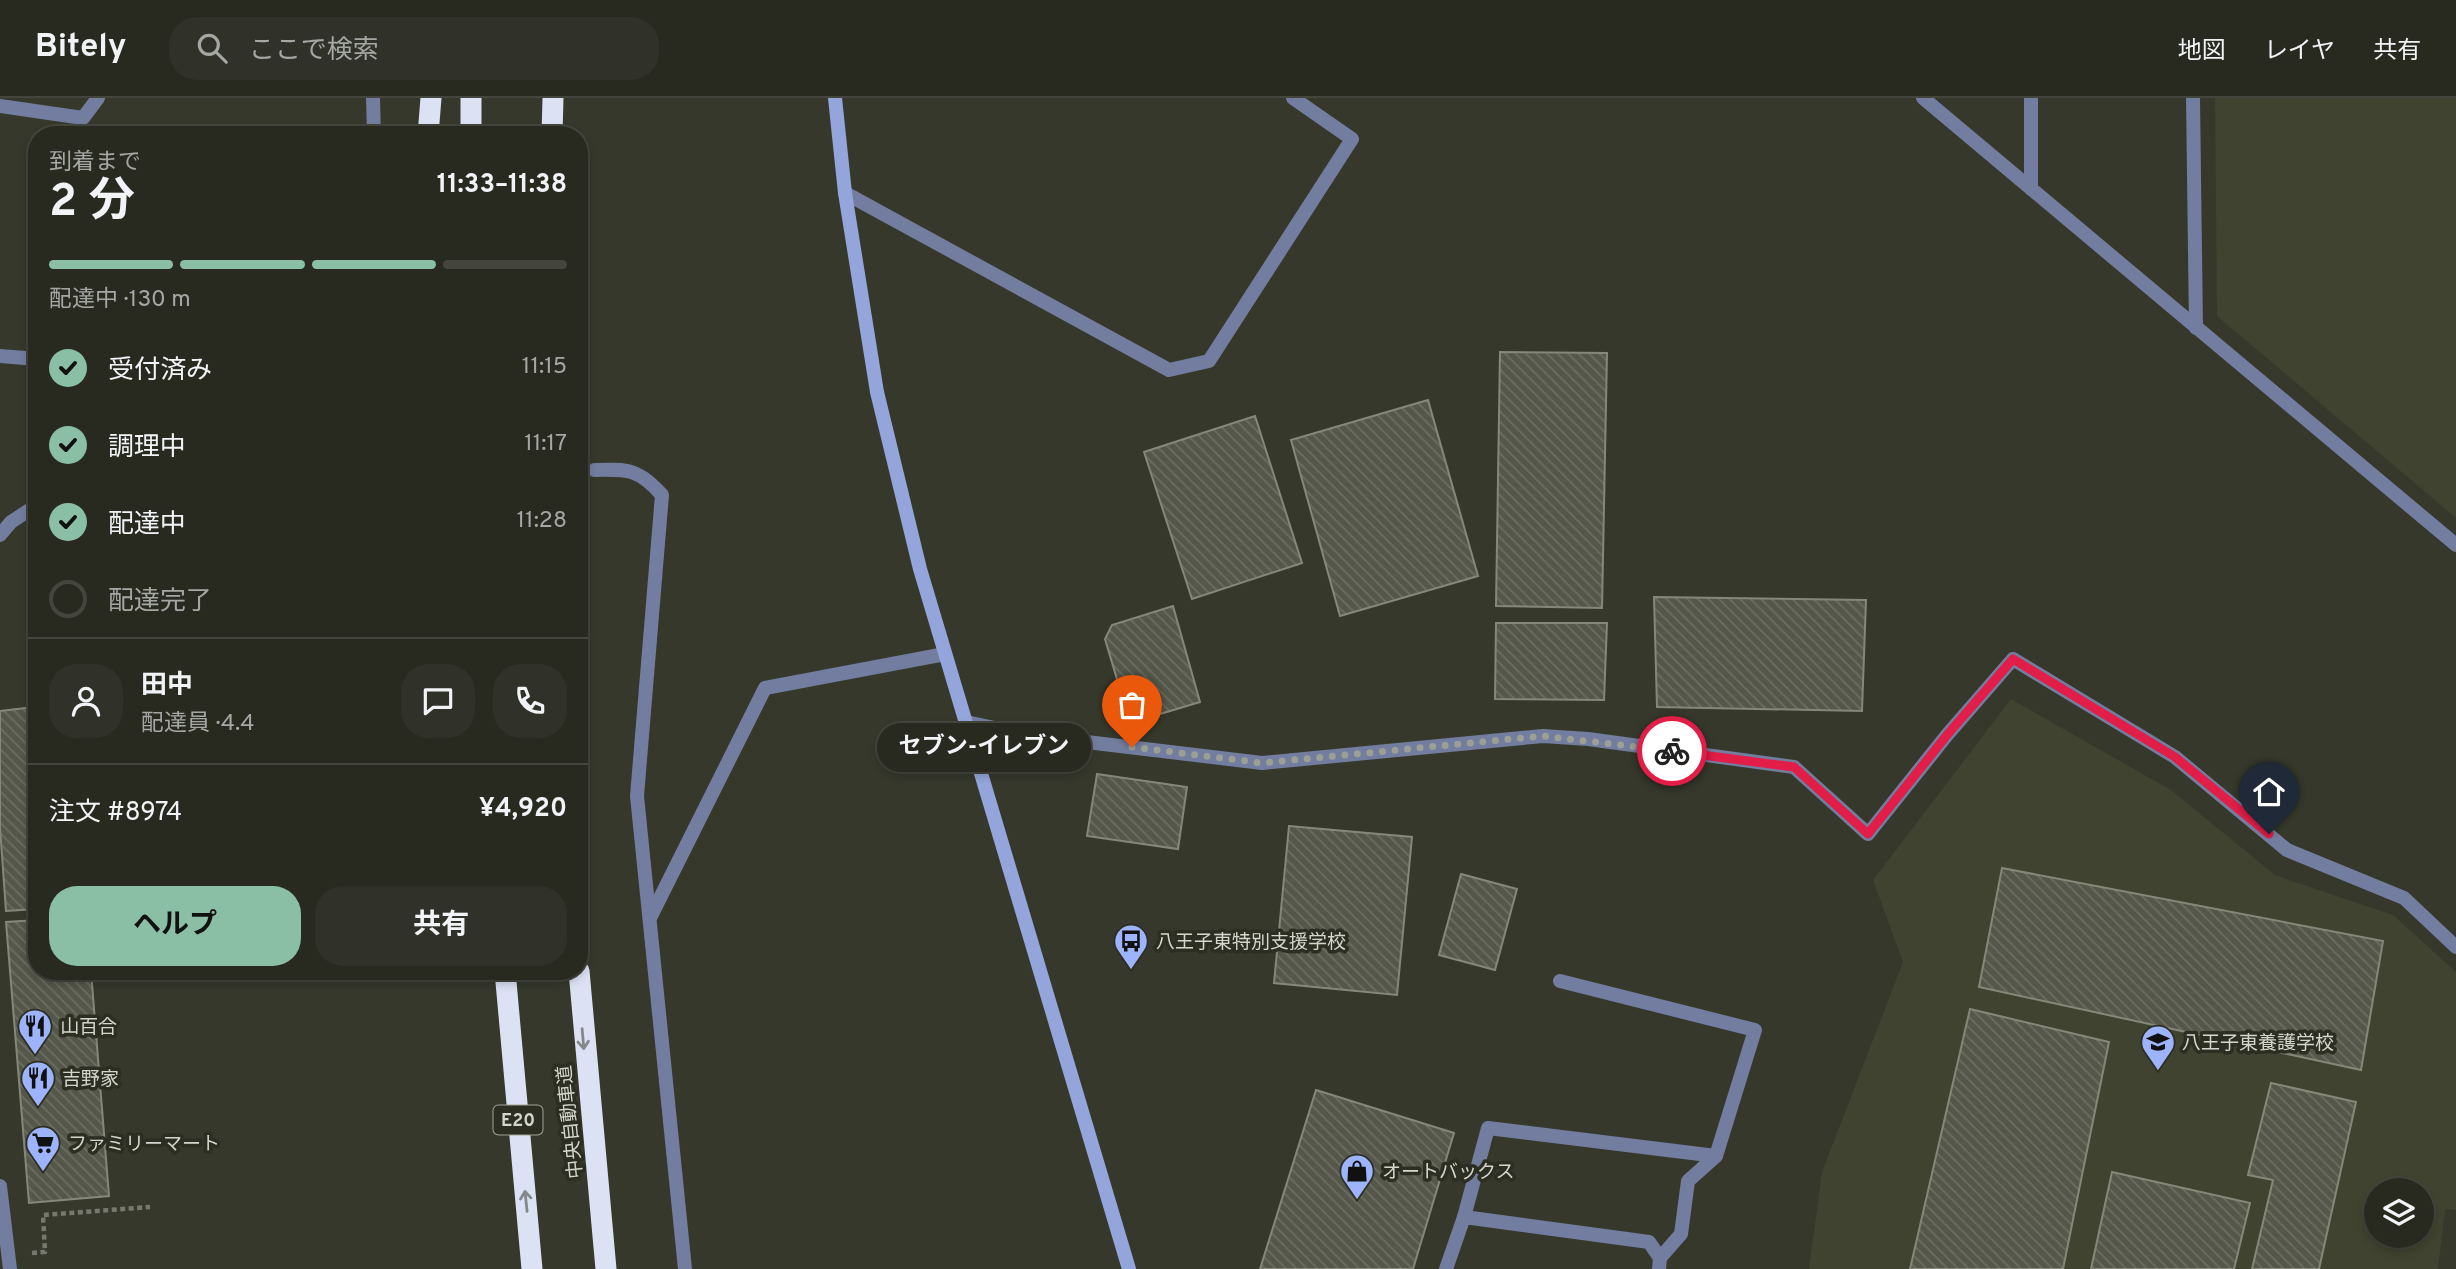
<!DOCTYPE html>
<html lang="ja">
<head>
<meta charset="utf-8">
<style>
	:root { --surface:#282a20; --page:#303229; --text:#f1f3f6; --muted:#a5a7a5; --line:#44463e; --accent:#8abfa5 }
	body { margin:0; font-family:Overpass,"Noto Sans JP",sans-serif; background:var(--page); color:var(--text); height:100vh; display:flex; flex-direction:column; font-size:26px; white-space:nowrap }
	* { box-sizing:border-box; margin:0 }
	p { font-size:23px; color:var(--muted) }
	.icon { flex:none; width:38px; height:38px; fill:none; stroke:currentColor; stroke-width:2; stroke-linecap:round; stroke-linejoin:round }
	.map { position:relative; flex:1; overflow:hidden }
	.details { position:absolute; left:28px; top:28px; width:560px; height:854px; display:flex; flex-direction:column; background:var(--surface); border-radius:28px; box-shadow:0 4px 10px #0003,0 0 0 2px var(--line) }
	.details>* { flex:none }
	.fabs { position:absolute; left:2364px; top:1080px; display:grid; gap:14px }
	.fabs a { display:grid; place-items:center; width:70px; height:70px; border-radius:50%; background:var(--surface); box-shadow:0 4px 10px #0003,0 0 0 2px var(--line); font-size:35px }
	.pin { position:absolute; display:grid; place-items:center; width:60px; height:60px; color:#fff; margin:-72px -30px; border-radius:50% 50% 50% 0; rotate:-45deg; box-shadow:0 0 7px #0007 }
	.pin .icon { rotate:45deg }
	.courier { position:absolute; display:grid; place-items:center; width:70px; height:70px; margin:-35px; border:5px solid #e11d48; border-radius:50%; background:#fff; color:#222; box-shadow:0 2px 9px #0007 }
	.bubble { position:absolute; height:49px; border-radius:24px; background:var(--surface); box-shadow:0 4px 10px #0003,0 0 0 2px var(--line); font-size:23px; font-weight:700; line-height:49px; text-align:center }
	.summary em { font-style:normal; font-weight:700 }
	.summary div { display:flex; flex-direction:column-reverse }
	.summary { display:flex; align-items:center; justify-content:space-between; height:119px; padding:0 21px }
	h1 { font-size:46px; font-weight:700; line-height:52px }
	.bar { display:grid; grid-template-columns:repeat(4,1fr); gap:10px 7px; align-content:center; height:84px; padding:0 21px }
	.bar i { height:9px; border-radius:5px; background:var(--line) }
	.bar .selected { background:var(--accent) }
	.bar p { grid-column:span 4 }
	.line { display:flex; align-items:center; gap:18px; padding:0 21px; border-top:2px solid var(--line) }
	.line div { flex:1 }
	.round { display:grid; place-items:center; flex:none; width:74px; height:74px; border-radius:28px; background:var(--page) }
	ol { padding:0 21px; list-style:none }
	li { display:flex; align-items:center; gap:21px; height:77px }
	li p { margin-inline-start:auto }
	li .icon { padding:7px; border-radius:50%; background:var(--accent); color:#111; stroke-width:4 }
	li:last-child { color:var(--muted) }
	li i { width:38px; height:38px; border:4px solid var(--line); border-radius:50% }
	.cta { display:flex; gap:14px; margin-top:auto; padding:14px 21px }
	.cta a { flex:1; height:80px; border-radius:28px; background:var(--accent); color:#111; font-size:28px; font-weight:700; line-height:80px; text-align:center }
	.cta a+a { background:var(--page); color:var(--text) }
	header { display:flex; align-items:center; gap:42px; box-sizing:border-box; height:98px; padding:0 35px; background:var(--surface); border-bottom:2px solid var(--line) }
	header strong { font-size:33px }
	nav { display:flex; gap:38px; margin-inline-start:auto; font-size:24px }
	.search { width:490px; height:63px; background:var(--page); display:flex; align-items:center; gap:18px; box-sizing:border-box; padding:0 24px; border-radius:28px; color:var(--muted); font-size:26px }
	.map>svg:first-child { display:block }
	.built { fill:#3f432f; fill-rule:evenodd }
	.building { fill:url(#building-back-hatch); stroke:#858879; stroke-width:2 }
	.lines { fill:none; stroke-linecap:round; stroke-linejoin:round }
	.street-tunnel { stroke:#4d5043; stroke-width:14; stroke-dasharray:14 7; stroke-linecap:butt }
	.path { stroke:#77796e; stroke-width:4.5; stroke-dasharray:5 3.5; stroke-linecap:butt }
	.lane { stroke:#727d9f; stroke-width:14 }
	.street { stroke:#727d9f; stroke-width:14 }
	.secondary { stroke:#93a5db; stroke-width:14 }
	.highway { stroke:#dce2f3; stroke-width:21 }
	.oneway { stroke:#84888a }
	.done { stroke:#9c9f94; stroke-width:7; stroke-dasharray:0 12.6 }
	.route { stroke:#e11d48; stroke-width:9 }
	.labels { text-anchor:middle; stroke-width:7; stroke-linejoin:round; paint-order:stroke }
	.shield { fill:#2b2e21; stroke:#a1a499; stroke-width:2 }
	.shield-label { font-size:18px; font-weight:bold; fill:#d4d6cd }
	.poi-label { font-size:19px; fill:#d4d6cd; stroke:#2b2e21; text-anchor:start }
	.street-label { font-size:19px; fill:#d4d6cd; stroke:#2b2e21 }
</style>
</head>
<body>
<header>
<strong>Bitely</strong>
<div class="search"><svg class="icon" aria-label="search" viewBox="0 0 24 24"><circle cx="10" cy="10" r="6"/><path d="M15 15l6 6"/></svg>ここで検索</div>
<nav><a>地図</a><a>レイヤ</a><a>共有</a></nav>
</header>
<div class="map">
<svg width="2456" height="1171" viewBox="0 0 2456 1171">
	<defs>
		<pattern id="building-back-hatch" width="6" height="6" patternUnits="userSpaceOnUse" patternTransform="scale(1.75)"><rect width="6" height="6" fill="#545749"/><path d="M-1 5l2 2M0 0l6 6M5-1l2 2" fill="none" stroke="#6c6e62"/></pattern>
	</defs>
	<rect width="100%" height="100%" fill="#35382b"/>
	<path class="built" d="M2215 0H2456V420L2217 218Z
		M2011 601 2171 692 2275 777 2393 817 2456 874V1112L2445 1111 2438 1171H1809L1822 1074 1903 864 1873 782ZM2376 1092H2422V1138H2376Z"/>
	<path class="building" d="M1500 254 1607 255 1602 510 1496 508Z
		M1428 302 1478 478 1340 518 1291 342Z
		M1255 318 1302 465 1192 501 1144 354Z
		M1654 499 1866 502 1862 613 1657 609Z
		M1173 508 1200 604 1130 625 1105 541 1112 527Z
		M1496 525H1607L1604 602 1495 601Z
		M33 609 37 647V811L6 813 0 730V613Z
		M1097 676 1187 689 1178 751 1087 738Z
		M1289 728 1412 739 1397 897 1274 885Z
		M2002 770 2383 843 2361 972 1979 889Z
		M1461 776 1517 791 1495 872 1439 857Z
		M37 822V873H91L109 1098 29 1105 6 824Z
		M1970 911 2109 944 2063 1171H1910Z
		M2271 985 2356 1004 2319 1171H2252L2273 1082 2248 1077Z
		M1316 992 1454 1035 1413 1171H1260Z
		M2112 1074 2250 1105 2234 1171H2091Z"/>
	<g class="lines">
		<path class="street-tunnel" d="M579 373 595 372"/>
		<path class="path" d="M32 1155 45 1154 43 1117 150 1109"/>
		<path class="lane" d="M1464 1119 1488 1030 1716 1058"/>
		<path class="street" d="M373 0 374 37
			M1923 0 2456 447
			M2193 0 2196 230
			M0 8 83 20 98 0
			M2031 91V0
			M845 95 1169 272 1209 263 1352 41 1293 0
			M0 258 37 261
			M595 372C628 371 639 371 662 397L637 698 685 1171
			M0 437 11 424 37 407
			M966 624 1028 637 1262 665 1543 638 1588 641 1794 669 1868 736 1947 637 2013 561 2175 659 2287 752 2404 800 2456 849
			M650 820 765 590 945 556
			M1560 883 1755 932 1716 1058 1688 1083 1681 1136 1660 1160
			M0 1088 10 1171
			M1446 1171 1464 1119 1649 1144 1660 1160 1659 1171"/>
		<path class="secondary" d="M835 0 845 95 877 294 920 471 1129 1171"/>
		<path class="highway" d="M428 37 431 0
			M471 37V0
			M552 37 553 0
			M505 873 532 1171
			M579 873 606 1171"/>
	</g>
	<defs><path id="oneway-shaft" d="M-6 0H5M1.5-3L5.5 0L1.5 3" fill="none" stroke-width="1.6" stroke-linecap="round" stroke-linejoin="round" transform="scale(1.75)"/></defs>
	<g class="oneway">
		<use href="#oneway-shaft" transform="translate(583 941) rotate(85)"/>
		<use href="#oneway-shaft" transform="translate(526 1103) rotate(-96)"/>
	</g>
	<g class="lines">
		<path class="done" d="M1132 649 1262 665 1543 638 1672 653"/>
		<path class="route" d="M1672 653 1794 669 1868 736 1947 637 2013 561 2175 659 2269 736"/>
	</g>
	<defs>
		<g id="bus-pin" transform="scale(1.75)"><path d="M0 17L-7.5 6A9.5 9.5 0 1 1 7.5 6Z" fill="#9db4fd" stroke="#2b2e21"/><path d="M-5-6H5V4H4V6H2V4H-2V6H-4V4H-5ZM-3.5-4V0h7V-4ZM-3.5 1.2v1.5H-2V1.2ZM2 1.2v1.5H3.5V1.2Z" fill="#111"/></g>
		<g id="restaurant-pin" transform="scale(1.75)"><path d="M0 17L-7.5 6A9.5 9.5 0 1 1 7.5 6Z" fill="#9db4fd" stroke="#2b2e21"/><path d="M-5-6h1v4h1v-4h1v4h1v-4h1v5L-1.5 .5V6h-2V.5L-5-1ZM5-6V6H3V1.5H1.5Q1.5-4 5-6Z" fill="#111"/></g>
		<g id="school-pin" transform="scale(1.75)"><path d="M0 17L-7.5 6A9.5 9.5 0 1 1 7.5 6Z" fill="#9db4fd" stroke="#2b2e21"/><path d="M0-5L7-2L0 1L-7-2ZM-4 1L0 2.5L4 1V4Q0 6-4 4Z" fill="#111"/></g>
		<g id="supermarket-pin" transform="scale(1.75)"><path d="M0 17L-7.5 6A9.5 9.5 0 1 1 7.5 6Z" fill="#9db4fd" stroke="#2b2e21"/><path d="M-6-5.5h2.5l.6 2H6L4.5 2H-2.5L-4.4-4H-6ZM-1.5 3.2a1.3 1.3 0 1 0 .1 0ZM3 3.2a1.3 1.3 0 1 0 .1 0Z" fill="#111"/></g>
		<g id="shop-pin" transform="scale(1.75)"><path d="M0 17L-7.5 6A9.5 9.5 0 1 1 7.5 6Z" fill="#9db4fd" stroke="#2b2e21"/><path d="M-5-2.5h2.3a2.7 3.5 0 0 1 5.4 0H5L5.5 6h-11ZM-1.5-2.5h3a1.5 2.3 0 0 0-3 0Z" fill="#111"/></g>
	</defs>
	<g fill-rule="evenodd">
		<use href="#bus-pin" x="1131" y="843"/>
		<use href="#restaurant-pin" x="35" y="928"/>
		<use href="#school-pin" x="2158" y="944"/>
		<use href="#restaurant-pin" x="38" y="980"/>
		<use href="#supermarket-pin" x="43" y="1045"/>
		<use href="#shop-pin" x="1357" y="1073"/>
	</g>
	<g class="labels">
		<rect class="shield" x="493.5" y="1007.5" width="49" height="29" rx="5"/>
		<g class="shield-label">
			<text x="518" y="1028">E20</text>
		</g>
		<g class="poi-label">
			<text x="1156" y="850">八王子東特別支援学校</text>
			<text x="60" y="935">山百合</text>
			<text x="2182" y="951">八王子東養護学校</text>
			<text x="62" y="987">吉野家</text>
			<text x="68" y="1052">ファミリーマート</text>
			<text x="1382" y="1080">オートバックス</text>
		</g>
		<g class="street-label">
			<text transform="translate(569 1024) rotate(-96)" y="7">中央自動車道</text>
		</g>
	</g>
</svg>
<div class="fabs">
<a><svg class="icon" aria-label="layers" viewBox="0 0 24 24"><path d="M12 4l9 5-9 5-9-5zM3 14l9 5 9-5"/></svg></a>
</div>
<div class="pin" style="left:1132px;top:649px;background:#ea580c"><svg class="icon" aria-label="bag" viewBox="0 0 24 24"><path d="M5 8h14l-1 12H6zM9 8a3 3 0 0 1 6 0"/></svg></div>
<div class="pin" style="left:2269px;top:736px;background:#1f2937"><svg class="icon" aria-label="home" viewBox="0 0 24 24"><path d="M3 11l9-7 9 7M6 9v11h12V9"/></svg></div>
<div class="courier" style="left:1672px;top:653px"><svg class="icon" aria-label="bike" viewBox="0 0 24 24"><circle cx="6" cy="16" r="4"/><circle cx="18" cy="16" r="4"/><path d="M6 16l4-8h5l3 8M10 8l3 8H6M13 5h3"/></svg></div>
<div class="bubble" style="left:877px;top:625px;width:214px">セブン-イレブン</div>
<section class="details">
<div class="summary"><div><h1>2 分</h1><p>到着まで</p></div><em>11:33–11:38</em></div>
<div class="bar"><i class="selected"></i><i class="selected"></i><i class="selected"></i><i></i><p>配達中 · 130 m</p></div>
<ol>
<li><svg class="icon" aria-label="check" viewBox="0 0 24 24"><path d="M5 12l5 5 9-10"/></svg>受付済み<p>11:15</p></li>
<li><svg class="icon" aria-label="check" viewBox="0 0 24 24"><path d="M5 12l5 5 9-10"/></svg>調理中<p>11:17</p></li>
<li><svg class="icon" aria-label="check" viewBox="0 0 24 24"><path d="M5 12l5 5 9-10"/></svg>配達中<p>11:28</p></li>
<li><i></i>配達完了</li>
</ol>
<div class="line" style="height:126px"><a class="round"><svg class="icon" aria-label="person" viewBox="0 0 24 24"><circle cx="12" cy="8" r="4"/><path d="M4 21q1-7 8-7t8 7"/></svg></a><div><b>田中</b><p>配達員 · 4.4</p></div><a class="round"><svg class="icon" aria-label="chat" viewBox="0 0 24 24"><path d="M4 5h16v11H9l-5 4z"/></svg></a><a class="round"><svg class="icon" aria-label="phone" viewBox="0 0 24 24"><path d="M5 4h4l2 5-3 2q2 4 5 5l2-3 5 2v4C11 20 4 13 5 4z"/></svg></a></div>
<div class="line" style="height:91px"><div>注文 #8974</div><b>¥4,920</b></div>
<div class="cta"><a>ヘルプ</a><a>共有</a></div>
</section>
</div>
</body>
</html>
